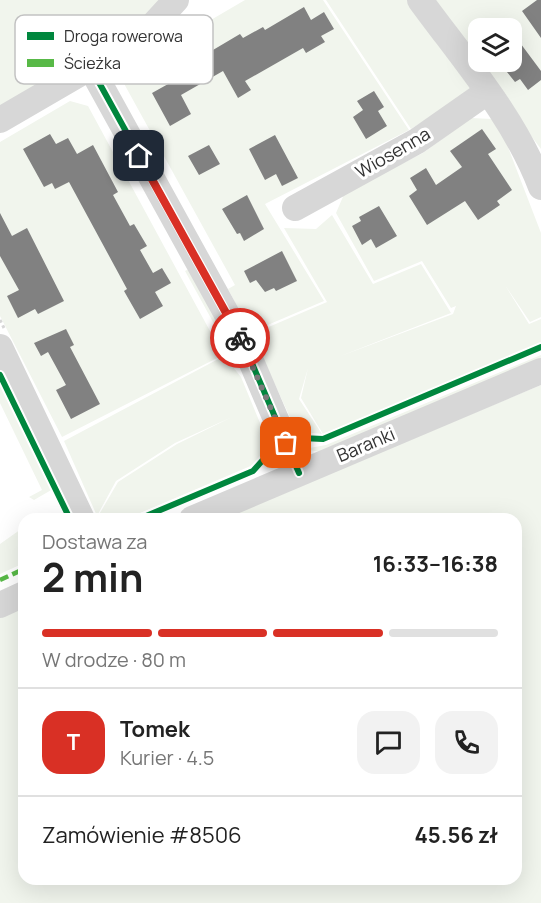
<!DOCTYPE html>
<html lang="pl">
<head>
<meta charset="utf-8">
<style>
	:root { --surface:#fff; --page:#f2f2f2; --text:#222; --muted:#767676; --line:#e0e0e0; --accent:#d93025 }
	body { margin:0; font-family:Manrope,sans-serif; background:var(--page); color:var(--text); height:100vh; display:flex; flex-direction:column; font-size:22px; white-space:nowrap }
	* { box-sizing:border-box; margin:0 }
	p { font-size:20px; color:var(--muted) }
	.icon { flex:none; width:33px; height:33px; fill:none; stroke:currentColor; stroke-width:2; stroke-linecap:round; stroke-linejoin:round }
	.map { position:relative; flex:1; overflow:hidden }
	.panel { position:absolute; left:18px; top:513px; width:504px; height:372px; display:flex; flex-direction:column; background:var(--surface); border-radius:18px; box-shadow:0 6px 24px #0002 }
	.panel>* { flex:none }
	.controls { position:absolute; left:468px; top:18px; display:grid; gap:12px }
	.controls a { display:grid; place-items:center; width:54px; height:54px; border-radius:12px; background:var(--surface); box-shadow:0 6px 24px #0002; font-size:30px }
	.pin { position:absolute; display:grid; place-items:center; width:51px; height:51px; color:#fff; margin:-26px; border-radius:12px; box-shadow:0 3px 9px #0006 }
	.courier { position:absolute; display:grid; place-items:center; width:60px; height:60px; margin:-30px; border:4px solid #d93025; border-radius:50%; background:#fff; color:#222; box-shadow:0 2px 8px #0007 }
	.head em { font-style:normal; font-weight:700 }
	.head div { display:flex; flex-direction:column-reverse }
	.head { display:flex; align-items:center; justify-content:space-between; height:102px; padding:0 24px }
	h1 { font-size:39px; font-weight:700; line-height:45px }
	.bar { display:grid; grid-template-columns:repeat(4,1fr); gap:9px 6px; align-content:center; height:72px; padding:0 24px }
	.bar i { height:8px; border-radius:4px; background:var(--line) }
	.bar .active { background:var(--accent) }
	.bar p { grid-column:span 4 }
	.line { display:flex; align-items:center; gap:15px; padding:0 24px; border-top:2px solid var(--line) }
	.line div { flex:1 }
	.round { display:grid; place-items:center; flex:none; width:63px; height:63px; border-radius:18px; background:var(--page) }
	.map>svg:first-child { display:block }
	.green { fill:#f1f5ed; fill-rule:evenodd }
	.building { fill:#818181 }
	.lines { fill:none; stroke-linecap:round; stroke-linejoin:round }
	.path { stroke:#d6d6d6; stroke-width:3; stroke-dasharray:3 3; stroke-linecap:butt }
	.minor { stroke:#d7d7d7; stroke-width:26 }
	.quiet { stroke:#58b947; stroke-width:4.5; stroke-dasharray:9 4.5; stroke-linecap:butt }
	.cycleway-casing { stroke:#fff; stroke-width:10 }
	.cycleway { stroke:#00873e; stroke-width:6 }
	.done { stroke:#7a7a7a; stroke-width:6; stroke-dasharray:0 10.8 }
	.route { stroke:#d93025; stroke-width:8 }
	.labels { text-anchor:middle; stroke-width:6; stroke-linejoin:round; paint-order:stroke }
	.street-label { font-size:18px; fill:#333; stroke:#fff }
	.key { fill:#fff; stroke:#c2c2c2; stroke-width:1.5 }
	.key-label { font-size:16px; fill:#333 }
</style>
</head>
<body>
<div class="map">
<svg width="541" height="903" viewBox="0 0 541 903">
	<rect width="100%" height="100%" fill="#fff"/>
	<path class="green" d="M0 0H164L138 30 0 110Z
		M245 0H323L409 130 265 204 324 301 251 332 228 289 235 285 122 80 168 45Z
		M326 0H413L474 89 411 129Z
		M428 0H541V149ZM478 28H512V62H478Z
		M160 41 166 44 130 72 127 69 114 78 111 86 108 79C110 58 142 44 160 41Z
		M70 101 88 106 223 355 62 437 0 316V142Z
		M471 118 492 119 501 129 541 233V317L530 322 505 285 529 324 541 319V343L323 434 301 398 308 368 299 399 322 434 301 432 293 424 252 334 327 302 284 228 316 229 332 215 373 284 421 264 451 313 338 357 453 314 456 306 451 308 422 261 374 281 336 213 345 192 423 153Z
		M191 268 240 367 230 353 185 271Z
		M541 355V361L320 452 304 449 326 445Z
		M224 356 241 377 270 447 253 465 126 519 97 518 118 482 177 444 232 417 175 443 116 481 97 516 64 441Z
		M0 380 53 489 34 500 29 497 42 490 0 403Z
		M541 385V903H0V616L24 605V879H516V519H220Z
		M24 527V563L0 574V544Z"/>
	<path class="building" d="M537 0H541V38L522 11Z
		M304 7 311 20 324 12 334 29 321 36 325 42 306 53 303 48 245 81 251 90 238 98 223 71 181 95 191 114 170 126 152 93 195 69 191 63 240 34 243 38 263 27 265 30Z
		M512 32 541 71V80L528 90 520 79 515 82 499 62H512Z
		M374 91 384 107 378 111 387 126 366 139 353 117 363 110 357 101Z
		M482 129 496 149 488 154 512 190 497 201 500 205 478 220 465 201 427 225 409 196 417 190 410 178 426 168 436 185 462 167 450 151Z
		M50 134 56 144 68 138 77 154 93 145 118 192 113 195 130 226 134 224 147 246 140 250 153 273 162 268 171 283 155 292 163 306 140 319 124 291 127 289 69 182 55 189 52 183 44 187 23 149Z
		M275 135 298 178 282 186 276 174 265 180 249 149Z
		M209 145 220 164 199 175 188 156Z
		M247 195 264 229 244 241 240 233 237 234 222 209Z
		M379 206 397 236 376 248 371 239 362 245 352 226 361 221 359 217Z
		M0 213 12 236 27 228 64 301 38 314 35 309 18 318 7 296 19 290 0 256Z
		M282 251 297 281 276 291 274 288 265 292 256 280 250 283 244 271Z
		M66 329 74 345 70 347 100 404 71 419 56 390 66 385 48 352 41 356 34 343Z"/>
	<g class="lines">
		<path class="path" d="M0 320 4 328"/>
		<path class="minor" d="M420 0C463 59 515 118 541 187
			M91 68 245 347 299 473
			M0 120 141 38 176 0
			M295 208 417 141 487 92
			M0 347 82 519
			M192 519 541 371
			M0 605 24 594"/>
		<path class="quiet" d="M0 580 24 569"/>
		<g class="cycleway-casing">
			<path id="cycleway" d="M91 68 245 347 299 473
				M0 375 70 519
				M139 519 253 471 270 452 286 443 301 438 323 439 541 347"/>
		</g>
		<use href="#cycleway" class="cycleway"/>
	</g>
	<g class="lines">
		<path class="done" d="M240 338 286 443"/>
		<path class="route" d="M139 156 240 338"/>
	</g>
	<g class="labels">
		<g class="street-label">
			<text transform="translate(393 153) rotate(-30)" y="6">Wiosenna</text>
			<text transform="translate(366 445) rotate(-23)" y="6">Baranki</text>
		</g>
	</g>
	<rect x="15" y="15" width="198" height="69" rx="9" class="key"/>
	<rect x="27" y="32" width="27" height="8" fill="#00873e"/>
	<rect x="27" y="59" width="27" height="8" fill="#58b947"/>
	<g class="key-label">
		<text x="64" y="42">Droga rowerowa</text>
		<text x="64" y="69">Ścieżka</text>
	</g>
</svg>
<div class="controls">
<a><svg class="icon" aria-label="layers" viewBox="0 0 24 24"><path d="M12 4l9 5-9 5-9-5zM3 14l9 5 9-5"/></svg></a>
</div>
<div class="pin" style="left:286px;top:443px;background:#ea580c"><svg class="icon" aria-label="bag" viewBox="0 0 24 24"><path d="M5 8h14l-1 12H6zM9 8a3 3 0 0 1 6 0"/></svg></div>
<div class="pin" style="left:139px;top:156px;background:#1f2937"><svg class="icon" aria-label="home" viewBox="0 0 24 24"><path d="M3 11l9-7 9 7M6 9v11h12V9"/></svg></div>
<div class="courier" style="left:240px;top:338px"><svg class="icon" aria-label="bike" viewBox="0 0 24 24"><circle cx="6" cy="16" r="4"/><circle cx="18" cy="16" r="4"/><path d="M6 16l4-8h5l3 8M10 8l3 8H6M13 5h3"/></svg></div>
<section class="panel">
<div class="head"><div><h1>2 min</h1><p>Dostawa za</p></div><em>16:33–16:38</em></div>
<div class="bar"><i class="active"></i><i class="active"></i><i class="active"></i><i></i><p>W drodze · 80 m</p></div>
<div class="line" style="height:108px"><b class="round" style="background:var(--accent);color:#fff">T</b><div><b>Tomek</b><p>Kurier · 4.5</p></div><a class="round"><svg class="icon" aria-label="chat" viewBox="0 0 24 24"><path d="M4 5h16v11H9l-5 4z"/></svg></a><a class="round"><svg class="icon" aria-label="phone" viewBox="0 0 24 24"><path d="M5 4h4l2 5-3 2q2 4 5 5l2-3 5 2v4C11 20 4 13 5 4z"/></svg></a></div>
<div class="line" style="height:78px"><div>Zamówienie #8506</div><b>45.56 zł</b></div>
</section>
</div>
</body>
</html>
